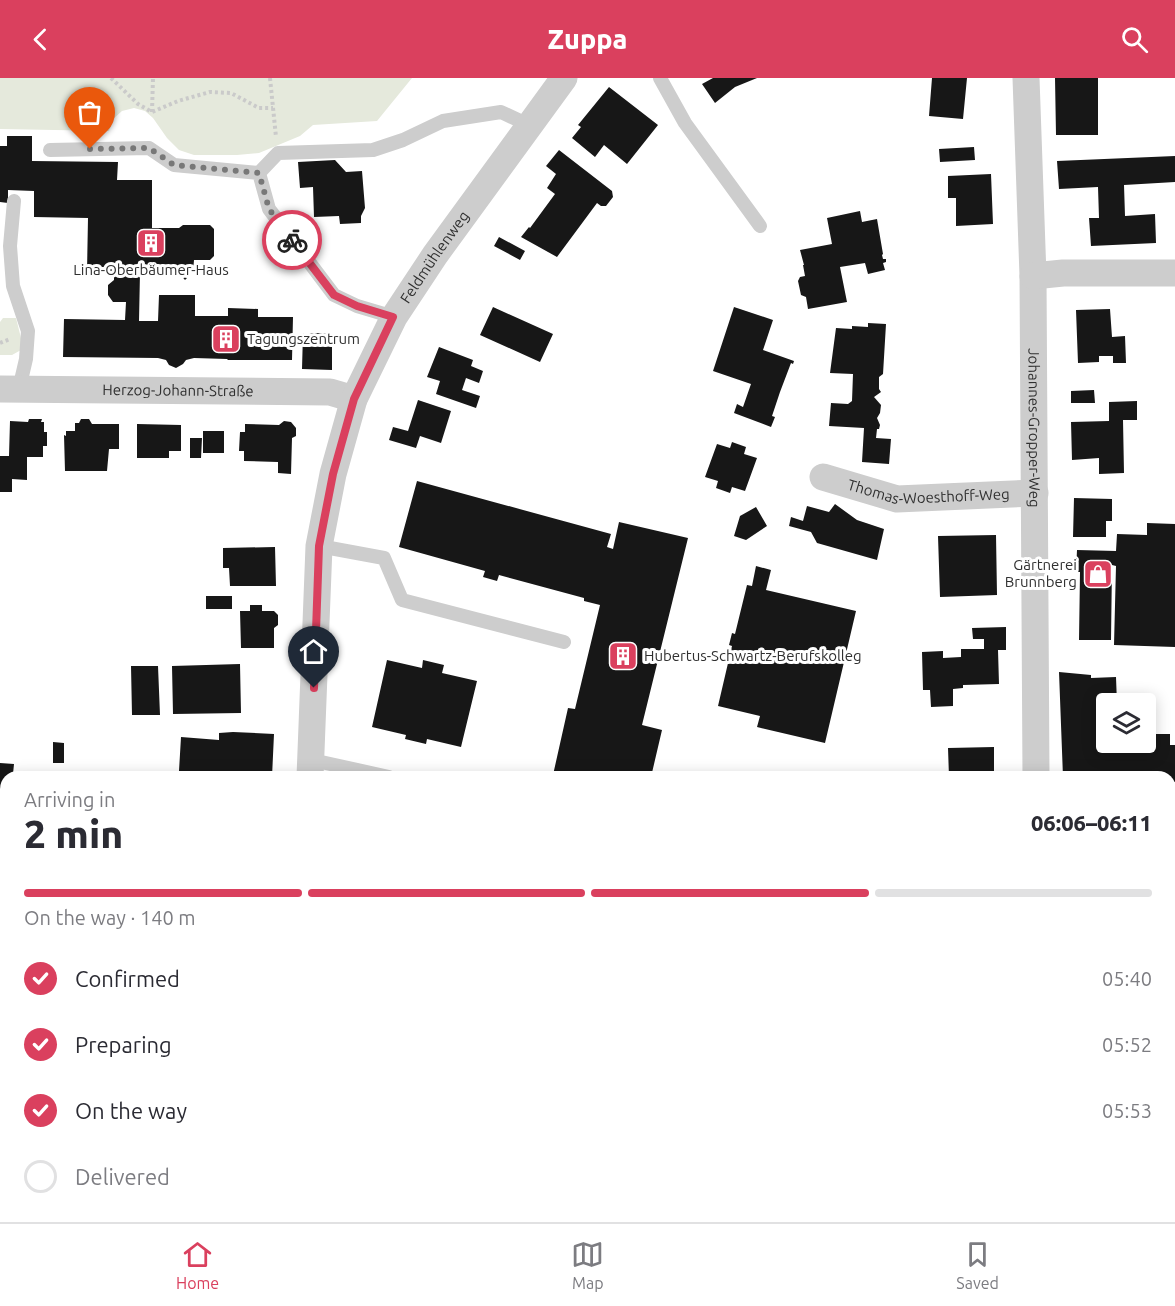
<!DOCTYPE html>
<html lang="en">
<head>
<meta charset="utf-8">
<style>
	:root { --surface:#fff; --page:#f2f2f3; --text:#2b2b33; --muted:#7c7c81; --line:#e1e1e2; --accent:#da405e }
	body { margin:0; font-family:Ubuntu,sans-serif; background:var(--page); color:var(--text); height:100vh; display:flex; flex-direction:column; font-size:22px; white-space:nowrap }
	* { box-sizing:border-box; margin:0 }
	p { font-size:20px; color:var(--muted) }
	.icon { flex:none; width:33px; height:33px; fill:none; stroke:currentColor; stroke-width:2; stroke-linecap:round; stroke-linejoin:round }
	.map { position:relative; flex:1; overflow:hidden }
	.panel { position:absolute; left:0px; top:693px; width:1176px; height:452px; display:flex; flex-direction:column; background:var(--surface); border-radius:18px 18px 0 0; box-shadow:0 3px 15px #0003 }
	.panel>* { flex:none }
	.controls { position:absolute; left:1096px; top:615px; display:grid; gap:12px }
	.controls a { display:grid; place-items:center; width:60px; height:60px; border-radius:6px; background:var(--surface); box-shadow:0 3px 15px #0003; font-size:30px }
	.pin { position:absolute; display:grid; place-items:center; width:51px; height:51px; color:#fff; margin:-62px -26px; border-radius:50% 50% 50% 0; rotate:-45deg; box-shadow:0 0 6px #0007 }
	.pin .icon { rotate:45deg }
	.courier { position:absolute; display:grid; place-items:center; width:60px; height:60px; margin:-30px; border:4px solid #da405e; border-radius:50%; background:#fff; color:#222; box-shadow:0 2px 8px #0007 }
	.headline em { font-style:normal; font-weight:800 }
	.headline div { display:flex; flex-direction:column-reverse }
	.headline { display:flex; align-items:center; justify-content:space-between; height:102px; padding:0 24px }
	h1 { font-size:39px; font-weight:800; line-height:45px }
	.bar { display:grid; grid-template-columns:repeat(4,1fr); gap:9px 6px; align-content:center; height:72px; padding:0 24px }
	.bar i { height:8px; border-radius:4px; background:var(--line) }
	.bar .current { background:var(--accent) }
	.bar p { grid-column:span 4 }
	ol { padding:0 24px; list-style:none }
	li { display:flex; align-items:center; gap:18px; height:66px }
	li p { margin-inline-start:auto }
	li .icon { padding:6px; border-radius:50%; background:var(--accent); color:#fff; stroke-width:4 }
	li:last-child { color:var(--muted) }
	li i { width:33px; height:33px; border:3px solid var(--line); border-radius:50% }
	header { display:flex; justify-content:space-between; align-items:center; height:78px; padding:0 24px; background:var(--accent); color:#fff; font-size:27px; font-weight:800 }
	.menu { display:flex; justify-content:space-around; align-items:center; height:84px; border-top:2px solid var(--line); background:var(--surface); font-size:16px; color:var(--muted) }
	.menu a { display:grid; justify-items:center; gap:3px }
	.menu .current { color:var(--accent) }
	.map>svg:first-child { display:block }
	.green { fill:#e5e9dc }
	.building { fill:#171717 }
	.lines { fill:none; stroke-linecap:round; stroke-linejoin:round }
	.path { stroke:#cacaca; stroke-width:4; stroke-dasharray:3 3; stroke-linecap:butt }
	.lane { stroke:#cdcdcd; stroke-width:14 }
	.street { stroke:#cdcdcd; stroke-width:27 }
	.secondary { stroke:#bababa; stroke-width:33 }
	.done { stroke:#787878; stroke-width:6; stroke-dasharray:0 10.8 }
	.route { stroke:#da405e; stroke-width:8 }
	.labels { text-anchor:middle; stroke-width:6; stroke-linejoin:round; paint-order:stroke }
	.street-label { font-size:15px; fill:#303030; stroke:#fff }
	.poi-label { font-size:15px; fill:#303030; stroke:#fff; text-anchor:start }
</style>
</head>
<body>
<header><svg class="icon" aria-label="back" viewBox="0 0 24 24"><path d="M15 5l-7 7 7 7"/></svg>Zuppa<svg class="icon" aria-label="search" viewBox="0 0 24 24"><circle cx="10" cy="10" r="6"/><path d="M15 15l6 6"/></svg></header>
<div class="map">
<svg width="1175" height="1144" viewBox="0 0 1175 1144">
	<rect width="100%" height="100%" fill="#fff"/>
	<path class="green" d="M0 0H412L377 43 313 47 300 58 259 75 237 77H194L179 72 167 60 153 40 145 33 134 30 122 33 113 41 109 53 0 51Z
		M3 240H16L22 264 21 272 12 277H0V244Z
		M1170 981H1172L1175 1014V1079L1170 1083Z"/>
	<path class="building" d="M713 0H757L735 9 715 25 702 6Z
		M932 0H967L963 41 929 38Z
		M1055 0H1098V57H1056Z
		M609 9 658 47 627 86 604 67 595 79 572 60 581 49 578 47Z
		M7 58H32V83L118 84 117 102H152V150H179L183 147H210L214 151V178L210 182H194L193 194 185 202 179 195 140 194 139 243H158L159 217H195V238H228V230L258 231V239H293L292 282H228L227 281 194 280 186 282 183 286 176 290 169 287 166 282 158 280 63 279 64 241 125 242 126 224H113L108 217V207L114 202V194H87L88 140 34 139V113L8 112V125L0 124V68H7Z
		M974 69 975 82 940 84 939 71Z
		M559 72 612 113 613 119 606 128H601L597 125 557 179 521 159 529 149 530 150 555 116 547 110 556 96 546 88Z
		M1175 78V104L1124 107 1125 138 1155 136 1156 165 1091 168 1089 140H1099L1098 109 1059 111 1057 83Z
		M335 82 346 94 362 93 365 130 361 138V145L340 146 339 138 314 139 313 109 300 110 298 84Z
		M991 96 993 146 956 148V120H948V98Z
		M860 133 862 144 877 141 883 176 882 177 883 181H886V184L883 185 885 192 868 196 865 185 840 189 847 224 808 231 806 219 801 217 798 203 800 199 805 198 803 187H804L800 172 832 166 827 140Z
		M499 159 525 173 520 182 494 168Z
		M493 229 553 256 540 284 480 257Z
		M734 229 773 242 763 272 794 283 793 286 791 285 780 314 772 338 775 339 771 349 734 335 737 326 743 329 751 306 713 293Z
		M1110 231 1112 259 1125 258 1126 285H1113V278H1099V284L1078 285 1076 232Z
		M868 245 886 246 883 296 879 299V311L881 314 874 319 881 327 880 335 877 340 880 347 879 351H877L876 360 891 361 889 386 862 384 864 350 829 348 831 325 848 326 852 323 853 296 830 295 836 250 852 251V248L868 249Z
		M303 255H332V292L302 291Z
		M439 269 473 282 471 288 483 293 479 305 466 300 462 312 480 318 476 330 436 316 440 303 427 299Z
		M1094 312 1095 325H1071V313Z
		M418 322 451 333 441 365 420 358 416 370 389 362 393 349 408 353Z
		M1137 323V342H1123L1124 395 1099 396V380L1072 382 1071 344 1109 343V324Z
		M29 341H42L41 344H44V354H47V368H43V379H27V402L12 401V414H0V378H9L10 343 28 344Z
		M81 341H89L92 346H119V371H109L107 393H65L64 357 66 358V353H75V345H79Z
		M284 343 291 344 296 350V358L292 360 291 396 278 395V384L244 383V373H239L240 354H245V346L279 347Z
		M137 346 181 347V373H169V380H137Z
		M203 353H224V375H203Z
		M190 360H202L201 380H190Z
		M732 364 746 369 744 376 757 380 745 413 732 409 730 415 716 410 718 403 705 399 717 366 730 370Z
		M417 403 611 456 607 469 613 471 619 444 688 460 642 647 662 652 651 699H561L553 697 568 630 575 631 600 527 584 523V520L499 497 497 503 483 499 485 493 399 469Z
		M1074 420 1112 421V443H1106V459H1073Z
		M835 426 857 442 884 451 877 482 817 465 811 454 789 448 791 439 803 443 807 428 829 434Z
		M756 429 767 448 746 462 734 458 740 438Z
		M1147 445 1175 446V569L1114 567 1116 488 1112 487 1111 562H1079L1080 494H1076L1077 472 1116 473 1117 456 1147 457Z
		M996 457 997 517 940 519 938 458Z
		M275 469 276 508H230L229 490H223V470Z
		M756 488 771 492 766 512 856 533 825 665 757 649 760 638 718 628 732 568 729 567 732 555 735 556 747 507 752 508Z
		M206 518H232V531H206Z
		M250 527H262V533H274L278 537V547L274 550V570H241L240 533H250Z
		M1006 549V572H998L999 606 963 607V610L953 611V628L931 629 930 612H923L922 574 943 573V580L961 579V571H984V561H973L972 550Z
		M387 582 422 590 423 582 444 587 442 595 477 603 461 669 427 661 426 666 405 661 406 657 372 649Z
		M240 586 241 635 173 636 172 588Z
		M131 588H158L160 637H132Z
		M1059 594 1091 597V600L1116 599 1117 626H1107V664H1146V656H1170V667H1175V704H1170V699H1063Z
		M233 654 274 656 272 699H217V695L179 693 181 659 219 662V655Z
		M53 664 64 665V685H53Z
		M994 669V699H949L948 670Z
		M0 685 14 686 13 696 30 697 29 699H6V777L0 776Z
		M1170 824H1175V868L1170 870Z
		M0 866H6V909H0Z
		M0 955 6 956V1092H0Z
		M1170 1134H1175V1144H1113V1138H1170Z
		M198 1138H305L308 1144H198Z
		M408 1138H444V1139L431 1144H410Z
		M778 1138H989L990 1144H778Z"/>
	<g class="lines">
		<path class="path" d="M111 0 138 26 152 34 178 23 210 14 231 15 259 30H273
			M270 0 276 59
			M152 34 153 0
			M0 265 10 261
			M1170 1098 1175 1092
			M1084 1144V1138"/>
		<path class="lane" d="M660 0 685 45 760 148
			M50 72 149 70 174 87 259 95
			M14 123 10 168 13 208 28 253 26 281 19 311
			M394 239 357 228 334 217 269 131 259 95 278 75 373 72 403 62 443 43 501 34 529 47
			M319 468 384 480 402 522 564 564
			M312 682 389 699
			M639 1138 641 1144"/>
		<g class="street">
			<path id="s1" d="M1026 0 1033 198 1036 699"/>
			<path d="M1033 198 1063 195H1175"/>
			<path id="s2" d="M0 311 330 314 354 321"/>
			<path id="s3" d="M823 399 897 421 1035 415"/>
			<path id="s4" d="M310 699 319 468 333 396 354 321 394 239 435 177 564 0"/>
			<path d="M13 1138 20 1144"/>
			<path d="M364 1138 367 1144"/>
			<path d="M539 1144 551 1138"/>
		</g>
		<path class="secondary" d="M0 823 6 824
			M1170 950H1175
			M1021 1144 1022 1138"/>
	</g>
	<g class="lines">
		<path class="done" d="M90 71 149 70 174 87 259 95 269 131 292 162"/>
		<path class="route" d="M292 162 334 217 357 228 393 239 354 321 333 396 319 468 314 610"/>
	</g>
	<defs>
		<g id="building-square" transform="scale(1.5)"><rect x="-9" y="-9" width="18" height="18" rx="4" fill="#da405e" stroke="#fff"/><path d="M-4-6H4V6H1V3H-1V6H-4ZM-2.5-4.3h1.7v1.8h-1.7ZM.8-4.3h1.7v1.8H.8ZM-2.5-1h1.7V.8h-1.7ZM.8-1h1.7V.8H.8Z" fill="#fff"/></g>
		<g id="shop-square" transform="scale(1.5)"><rect x="-9" y="-9" width="18" height="18" rx="4" fill="#da405e" stroke="#fff"/><path d="M-5-2.5h2.3a2.7 3.5 0 0 1 5.4 0H5L5.5 6h-11ZM-1.5-2.5h3a1.5 2.3 0 0 0-3 0Z" fill="#fff"/></g>
	</defs>
	<g fill-rule="evenodd">
		<use href="#building-square" x="151" y="165"/>
		<use href="#building-square" x="226" y="261"/>
		<use href="#shop-square" x="1098" y="496"/>
		<use href="#building-square" x="623" y="578"/>
	</g>
	<g class="labels">
		<g class="street-label">
			<text dy="5" stroke="none"><textPath href="#s4" startOffset="546">Feldmühlenweg</textPath></text>
			<text dy="5" stroke="none"><textPath href="#s2" startOffset="178">Herzog-Johann-Straße</textPath></text>
			<text dy="5" stroke="none"><textPath href="#s1" startOffset="350">Johannes-Gropper-Weg</textPath></text>
			<text dy="5" stroke="none"><textPath href="#s3" startOffset="108">Thomas-Woesthoff-Weg</textPath></text>
		</g>
		<g class="poi-label">
			<text x="151" y="197" text-anchor="middle">Lina-Oberbäumer-Haus</text>
			<text x="247" y="266">Tagungszentrum</text>
			<text x="1077" y="492" text-anchor="end">Gärtnerei<tspan x="1077" dy="17">Brunnberg</tspan></text>
			<text x="644" y="583">Hubertus-Schwartz-Berufskolleg</text>
		</g>
	</g>
</svg>
<div class="controls">
<a><svg class="icon" aria-label="layers" viewBox="0 0 24 24"><path d="M12 4l9 5-9 5-9-5zM3 14l9 5 9-5"/></svg></a>
</div>
<div class="pin" style="left:90px;top:71px;background:#ea580c"><svg class="icon" aria-label="bag" viewBox="0 0 24 24"><path d="M5 8h14l-1 12H6zM9 8a3 3 0 0 1 6 0"/></svg></div>
<div class="pin" style="left:314px;top:610px;background:#1f2937"><svg class="icon" aria-label="home" viewBox="0 0 24 24"><path d="M3 11l9-7 9 7M6 9v11h12V9"/></svg></div>
<div class="courier" style="left:292px;top:162px"><svg class="icon" aria-label="bike" viewBox="0 0 24 24"><circle cx="6" cy="16" r="4"/><circle cx="18" cy="16" r="4"/><path d="M6 16l4-8h5l3 8M10 8l3 8H6M13 5h3"/></svg></div>
<section class="panel">
<div class="headline"><div><h1>2 min</h1><p>Arriving in</p></div><em>06:06–06:11</em></div>
<div class="bar"><i class="current"></i><i class="current"></i><i class="current"></i><i></i><p>On the way · 140 m</p></div>
<ol>
<li><svg class="icon" aria-label="check" viewBox="0 0 24 24"><path d="M5 12l5 5 9-10"/></svg>Confirmed<p>05:40</p></li>
<li><svg class="icon" aria-label="check" viewBox="0 0 24 24"><path d="M5 12l5 5 9-10"/></svg>Preparing<p>05:52</p></li>
<li><svg class="icon" aria-label="check" viewBox="0 0 24 24"><path d="M5 12l5 5 9-10"/></svg>On the way<p>05:53</p></li>
<li><i></i>Delivered</li>
</ol>
</section>
</div>
<nav class="menu">
<a class="current"><svg class="icon" aria-label="home" viewBox="0 0 24 24"><path d="M3 11l9-7 9 7M6 9v11h12V9"/></svg>Home</a>
<a><svg class="icon" aria-label="map" viewBox="0 0 24 24"><path d="M3 6l6-2 6 2 6-2v14l-6 2-6-2-6 2zM9 4v14M15 6v14"/></svg>Map</a>
<a><svg class="icon" aria-label="saved" viewBox="0 0 24 24"><path d="M7 4h10v16l-5-4-5 4z"/></svg>Saved</a>
</nav>
</body>
</html>
